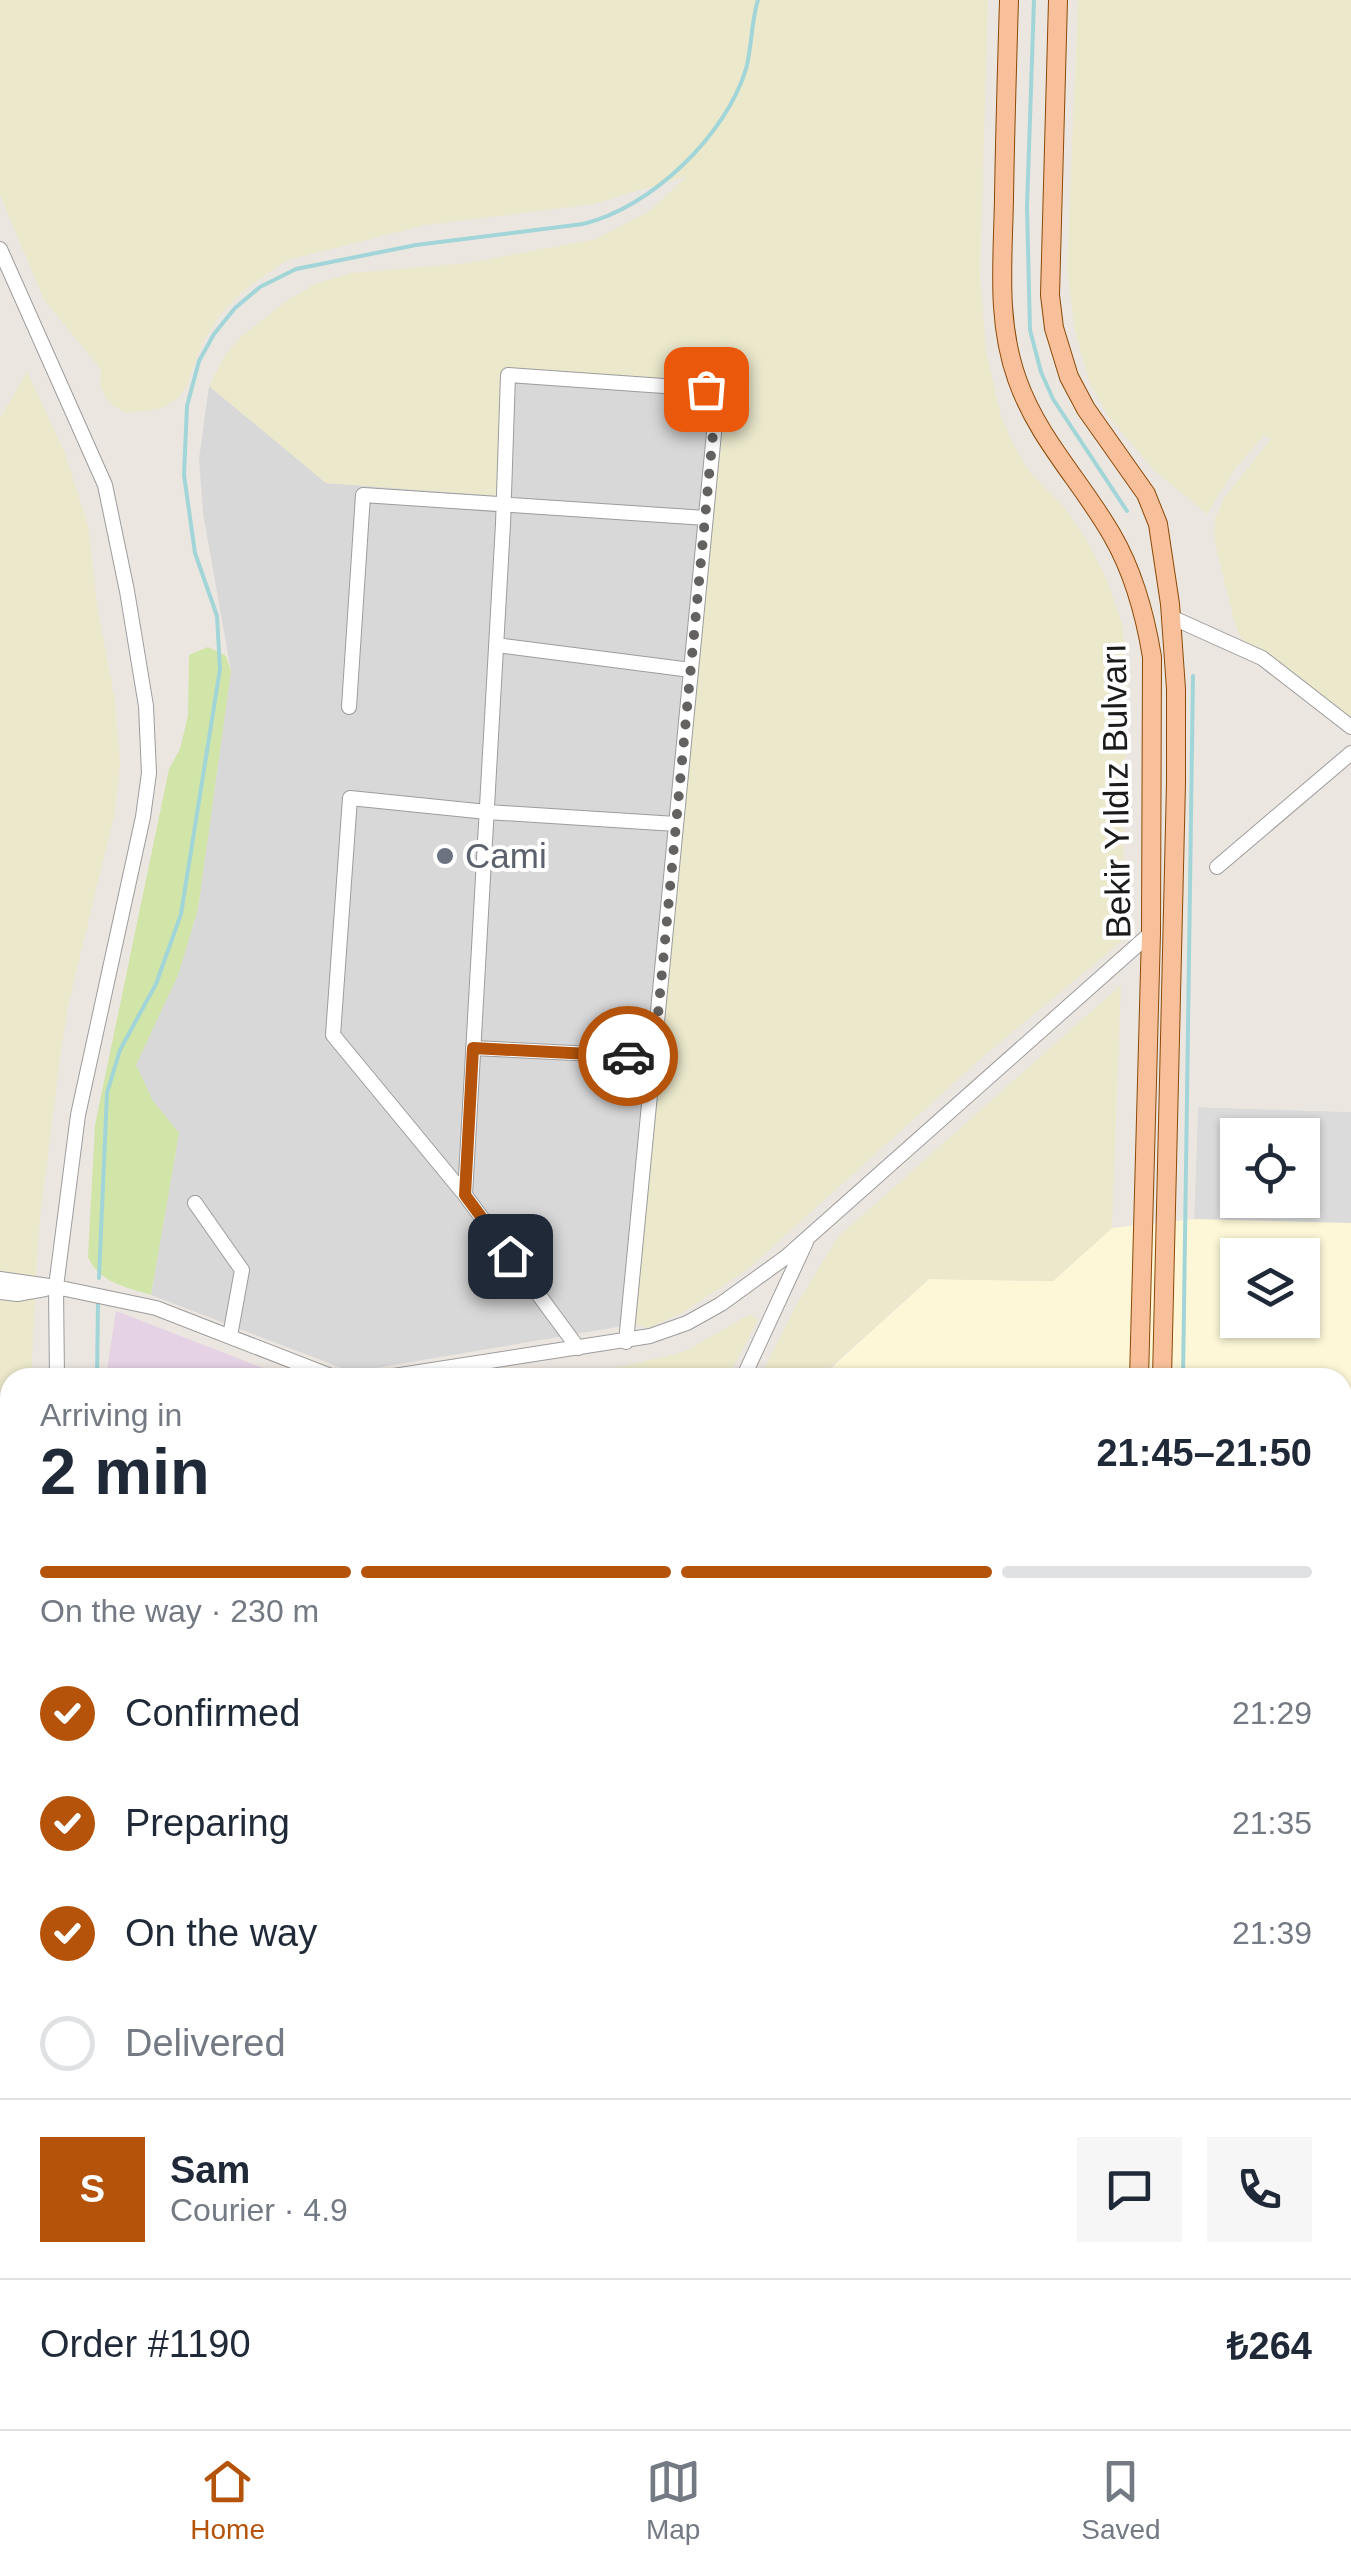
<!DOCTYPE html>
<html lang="en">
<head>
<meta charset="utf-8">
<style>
	:root { --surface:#fff; --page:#f6f6f7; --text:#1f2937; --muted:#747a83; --line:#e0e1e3; --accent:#b45309 }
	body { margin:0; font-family:Arial,sans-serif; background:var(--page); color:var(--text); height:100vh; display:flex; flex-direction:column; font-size:38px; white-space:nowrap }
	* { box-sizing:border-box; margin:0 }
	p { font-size:32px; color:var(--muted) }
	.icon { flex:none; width:55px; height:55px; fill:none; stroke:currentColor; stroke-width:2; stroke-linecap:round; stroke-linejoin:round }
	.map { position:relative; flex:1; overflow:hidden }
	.drawer { position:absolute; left:0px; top:1368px; width:1352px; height:1062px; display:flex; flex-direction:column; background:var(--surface); border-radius:30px 30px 0 0; box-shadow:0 2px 8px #0004 }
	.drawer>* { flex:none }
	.tools { position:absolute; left:1220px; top:1118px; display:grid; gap:20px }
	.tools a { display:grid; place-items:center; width:100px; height:100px; border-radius:0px; background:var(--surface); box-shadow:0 2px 8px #0004; font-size:50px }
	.pin { position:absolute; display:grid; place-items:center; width:85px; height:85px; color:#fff; margin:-42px; border-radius:20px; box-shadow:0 5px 15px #0006 }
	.courier { position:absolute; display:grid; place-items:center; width:100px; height:100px; margin:-50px; border:8px solid #b45309; border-radius:50%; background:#fff; color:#222; box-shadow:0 2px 12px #0007 }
	.summary em { font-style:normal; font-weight:700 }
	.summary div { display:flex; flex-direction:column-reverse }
	.summary { display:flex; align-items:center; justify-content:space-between; height:170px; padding:0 40px }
	h1 { font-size:65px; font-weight:700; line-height:75px }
	.bar { display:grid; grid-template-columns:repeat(4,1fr); gap:15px 10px; align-content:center; height:120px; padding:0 40px }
	.bar i { height:12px; border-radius:8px; background:var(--line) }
	.bar .on { background:var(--accent) }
	.bar p { grid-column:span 4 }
	.line { display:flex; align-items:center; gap:25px; padding:0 40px; border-top:2px solid var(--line) }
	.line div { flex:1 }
	.round { display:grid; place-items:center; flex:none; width:105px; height:105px; border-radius:0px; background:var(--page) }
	ol { padding:0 40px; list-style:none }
	li { display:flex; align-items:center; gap:30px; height:110px }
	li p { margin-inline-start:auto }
	li .icon { padding:10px; border-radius:50%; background:var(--accent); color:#fff; stroke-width:4 }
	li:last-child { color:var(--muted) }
	li i { width:55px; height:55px; border:5px solid var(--line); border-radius:50% }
	.tabs { display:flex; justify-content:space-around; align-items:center; height:140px; border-top:2px solid var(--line); background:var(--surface); font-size:28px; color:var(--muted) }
	.tabs a { display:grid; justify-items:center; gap:5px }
	.tabs .on { color:var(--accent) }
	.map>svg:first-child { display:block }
	.residential { fill:#d9d8d8 }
	.industrial { fill:#e5d2e4 }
	.education { fill:#fdf7d8; fill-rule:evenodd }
	.farmland { fill:#ebe8cc }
	.grass { fill:#d0e5a7 }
	.parking { fill:#dbdbdb; fill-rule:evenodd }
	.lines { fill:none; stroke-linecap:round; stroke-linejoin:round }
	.stream { stroke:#a2d5d8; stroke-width:4 }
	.minor-casing { stroke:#9c9c9c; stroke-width:16 }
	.major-casing { stroke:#8b4907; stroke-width:20 }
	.highway-casing { stroke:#cc2b7d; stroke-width:22 }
	.minor { stroke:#fff; stroke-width:14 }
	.major { stroke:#f7c09a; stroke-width:18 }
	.highway { stroke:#e18aa9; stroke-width:20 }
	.tram { stroke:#696969; stroke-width:2.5 }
	.done { stroke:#646260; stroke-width:10; stroke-dasharray:0 18 }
	.route { stroke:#b45309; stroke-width:12 }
	.worship-dot { fill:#6b7280; stroke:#fff; stroke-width:4 }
	.labels { text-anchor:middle; stroke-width:8; stroke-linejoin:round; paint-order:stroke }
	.street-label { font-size:35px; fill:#1b1b1b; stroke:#fff }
	.worship-label { font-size:35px; fill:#5b616d; stroke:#fff; text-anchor:start }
</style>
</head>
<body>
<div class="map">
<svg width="1351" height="2429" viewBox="0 0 1351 2429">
	<rect width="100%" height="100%" fill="#ece6e0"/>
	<path class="residential" d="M502 368 727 386 633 1320 635 1324 352 1372 151 1295 179 1133 153 1101 136 1065 178 975 198 909 231 671 203 513 199 459 209 386 326 483 498 495Z
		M1351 2221V2429H1275L1279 2420H1342V2229Z"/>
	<path class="industrial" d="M116 1311 286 1377H106Z
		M10 1652V1932L0 1926V1668Z"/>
	<path class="education" d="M1198 1107 1351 1112V2037H1342V1378H820L929 1279 1053 1281 1112 1228 1194 1219ZM1238 1135H1302V1200H1238ZM1238 1255H1302V1320H1238Z"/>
	<path class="farmland" d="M0 0H988L980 275 986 351 1001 416 1013 444 1029 471 1063 506 1085 538 1104 573 1122 624 1127 665 1122 941 987 1053 748 1269 684 1312 648 1328 635 1324 631 1316 727 386 503 369 498 496 326 483 209 386 225 355 241 337 285 302 315 284 352 273 468 263 596 239 650 211 687 176 593 204 425 225 287 260 242 292 219 316 202 344 186 387 177 399 160 409 127 413 115 407 105 397 100 384 101 369 44 300 0 195Z
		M1078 0H1351V722L1242 641 1235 624 1214 539 1215 518 1224 498 1271 439 1264 435 1258 442 1235 469 1207 514 1154 470 1109 417 1090 384 1075 331 1067 269Z
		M27 372 64 451 88 525 98 611 115 700 120 764 115 812 68 1006 60 1058 39 1226 31 1377 10 1378V1485L0 1507V418Z
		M1121 985 1112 1228 1053 1281 929 1279 820 1377H760L798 1302 838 1237Z
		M750 1314 758 1320 728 1377H539L625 1366 684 1352Z
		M0 2271 10 2275V2420H233L230 2429H0Z"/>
	<path class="grass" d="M208 647 226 656 231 671 198 909 178 975 136 1065 153 1101 179 1133 151 1295C127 1287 99 1283 88 1257L95 1125 169 769 180 749 188 716 189 655Z"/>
	<path class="parking" d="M1198 1107 1351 1112V1223L1194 1219ZM1238 1135H1302V1200H1238Z"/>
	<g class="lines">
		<path class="stream" d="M1034 0 1027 207 1030 330 1041 372 1053 399 1127 511
			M99 1278 107 1093 120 1050 156 984 181 914 220 669 217 616 195 553 184 475 187 406 199 361 214 334 235 308 260 287 296 269 416 245 583 224C651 208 726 135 746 69 752 47 751 22 758 0
			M97 1378 98 1302
			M1183 1378 1193 676
			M0 1649 10 1634
			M0 2244 10 2248
			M283 2420 290 2429
			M1321 2420 1327 2429
			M1172 2429V2420"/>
		<g class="minor-casing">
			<path id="minor" d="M0 249 105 485 127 591 146 706 149 773 143 817 78 1115 56 1287 57 1378
				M1171 617 1262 658 1351 727
				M496 645 691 670
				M349 707 363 495 706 518
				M1217 867 1351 753
				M473 1048 654 1057
				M465 1195 503 524 508 375 706 389 717 402 626 1342
				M195 1203 242 1270 230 1336
				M0 1279 56 1287 156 1308 336 1378
				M0 1292 17 1294 45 1289
				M578 1348 465 1195 333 1035 350 798 487 812 676 824
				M381 1378 650 1336 687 1323 721 1304 786 1257 1151 933
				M743 1378 806 1242
				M0 1553 10 1535
				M1342 2366 1351 2360
				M374 2420 376 2429
				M720 2429 731 2420
				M1258 2429 1266 2421"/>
		</g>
		<g class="major-casing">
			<path id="major" d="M1009 0C1007 66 1005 132 1004 198 1003 260 996 320 1017 379 1038 439 1081 481 1112 535 1134 573 1145 614 1152 657L1151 933 1139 1378
				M1058 0 1050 295 1054 328 1069 377 1086 409 1146 494 1158 524 1170 604 1176 689V783L1162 1378
				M1136 2420V2429
				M1109 2429V2420"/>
		</g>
		<g class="highway-casing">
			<path id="highway" d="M0 1948 10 1953
				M0 2006 10 2013
				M1342 2053H1351
				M1342 2130 1351 2129
				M1342 2188 1351 2184
				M1061 2420 1065 2429
				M1208 2429 1209 2420"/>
		</g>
		<use href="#minor" class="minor"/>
		<use href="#major" class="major"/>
		<use href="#highway" class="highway"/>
		<path class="tram" d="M0 1979 10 1984
			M1342 2140H1351
			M1342 2158 1351 2157"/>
	</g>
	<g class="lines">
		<path class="done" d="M628 1056 654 1057 716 402 706 389"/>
		<path class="route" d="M510 1256 465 1195 473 1048 628 1056"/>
	</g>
	<circle class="worship-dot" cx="445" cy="856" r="10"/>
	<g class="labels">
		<g class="street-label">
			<text transform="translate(1116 791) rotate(-91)" y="12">Bekir Yıldız Bulvarı</text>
		</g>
		<g class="worship-label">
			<text x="465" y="868">Cami</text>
		</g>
	</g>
</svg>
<div class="tools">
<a><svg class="icon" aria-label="locate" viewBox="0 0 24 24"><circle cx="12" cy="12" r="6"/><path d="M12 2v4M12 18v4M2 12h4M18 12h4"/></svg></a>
<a><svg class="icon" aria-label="layers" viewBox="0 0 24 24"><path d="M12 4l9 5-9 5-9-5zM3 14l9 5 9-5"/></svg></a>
</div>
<div class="pin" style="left:706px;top:389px;background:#ea580c"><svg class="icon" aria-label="bag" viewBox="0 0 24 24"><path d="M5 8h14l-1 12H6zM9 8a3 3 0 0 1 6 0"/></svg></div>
<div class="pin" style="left:510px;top:1256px;background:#1f2937"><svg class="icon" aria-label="home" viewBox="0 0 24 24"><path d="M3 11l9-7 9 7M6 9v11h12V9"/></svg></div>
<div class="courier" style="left:628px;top:1056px"><svg class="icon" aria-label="car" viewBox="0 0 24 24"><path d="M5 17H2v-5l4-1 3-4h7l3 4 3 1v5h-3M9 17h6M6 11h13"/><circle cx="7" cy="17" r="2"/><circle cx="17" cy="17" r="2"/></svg></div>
<section class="drawer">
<div class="summary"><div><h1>2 min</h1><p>Arriving in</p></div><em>21:45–21:50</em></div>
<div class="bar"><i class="on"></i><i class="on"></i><i class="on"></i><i></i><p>On the way · 230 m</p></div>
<ol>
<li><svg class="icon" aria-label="check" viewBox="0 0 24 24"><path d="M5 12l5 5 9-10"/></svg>Confirmed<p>21:29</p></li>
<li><svg class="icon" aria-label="check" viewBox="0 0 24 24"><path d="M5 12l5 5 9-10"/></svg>Preparing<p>21:35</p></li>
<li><svg class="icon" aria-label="check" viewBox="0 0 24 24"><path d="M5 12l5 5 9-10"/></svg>On the way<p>21:39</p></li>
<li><i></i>Delivered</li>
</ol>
<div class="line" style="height:180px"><b class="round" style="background:var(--accent);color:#fff">S</b><div><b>Sam</b><p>Courier · 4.9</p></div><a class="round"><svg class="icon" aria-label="chat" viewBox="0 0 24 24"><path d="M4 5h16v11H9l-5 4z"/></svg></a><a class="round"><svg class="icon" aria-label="phone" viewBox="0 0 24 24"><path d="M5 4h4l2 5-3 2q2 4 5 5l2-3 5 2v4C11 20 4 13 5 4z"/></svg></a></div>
<div class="line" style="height:130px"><div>Order #1190</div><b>₺264</b></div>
</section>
</div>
<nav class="tabs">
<a class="on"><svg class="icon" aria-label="home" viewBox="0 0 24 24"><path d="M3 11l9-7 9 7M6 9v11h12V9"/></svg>Home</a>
<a><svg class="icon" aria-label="map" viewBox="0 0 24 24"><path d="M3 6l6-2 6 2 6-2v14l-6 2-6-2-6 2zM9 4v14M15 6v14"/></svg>Map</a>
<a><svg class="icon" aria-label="saved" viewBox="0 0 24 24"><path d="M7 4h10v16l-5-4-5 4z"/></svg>Saved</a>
</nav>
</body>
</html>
